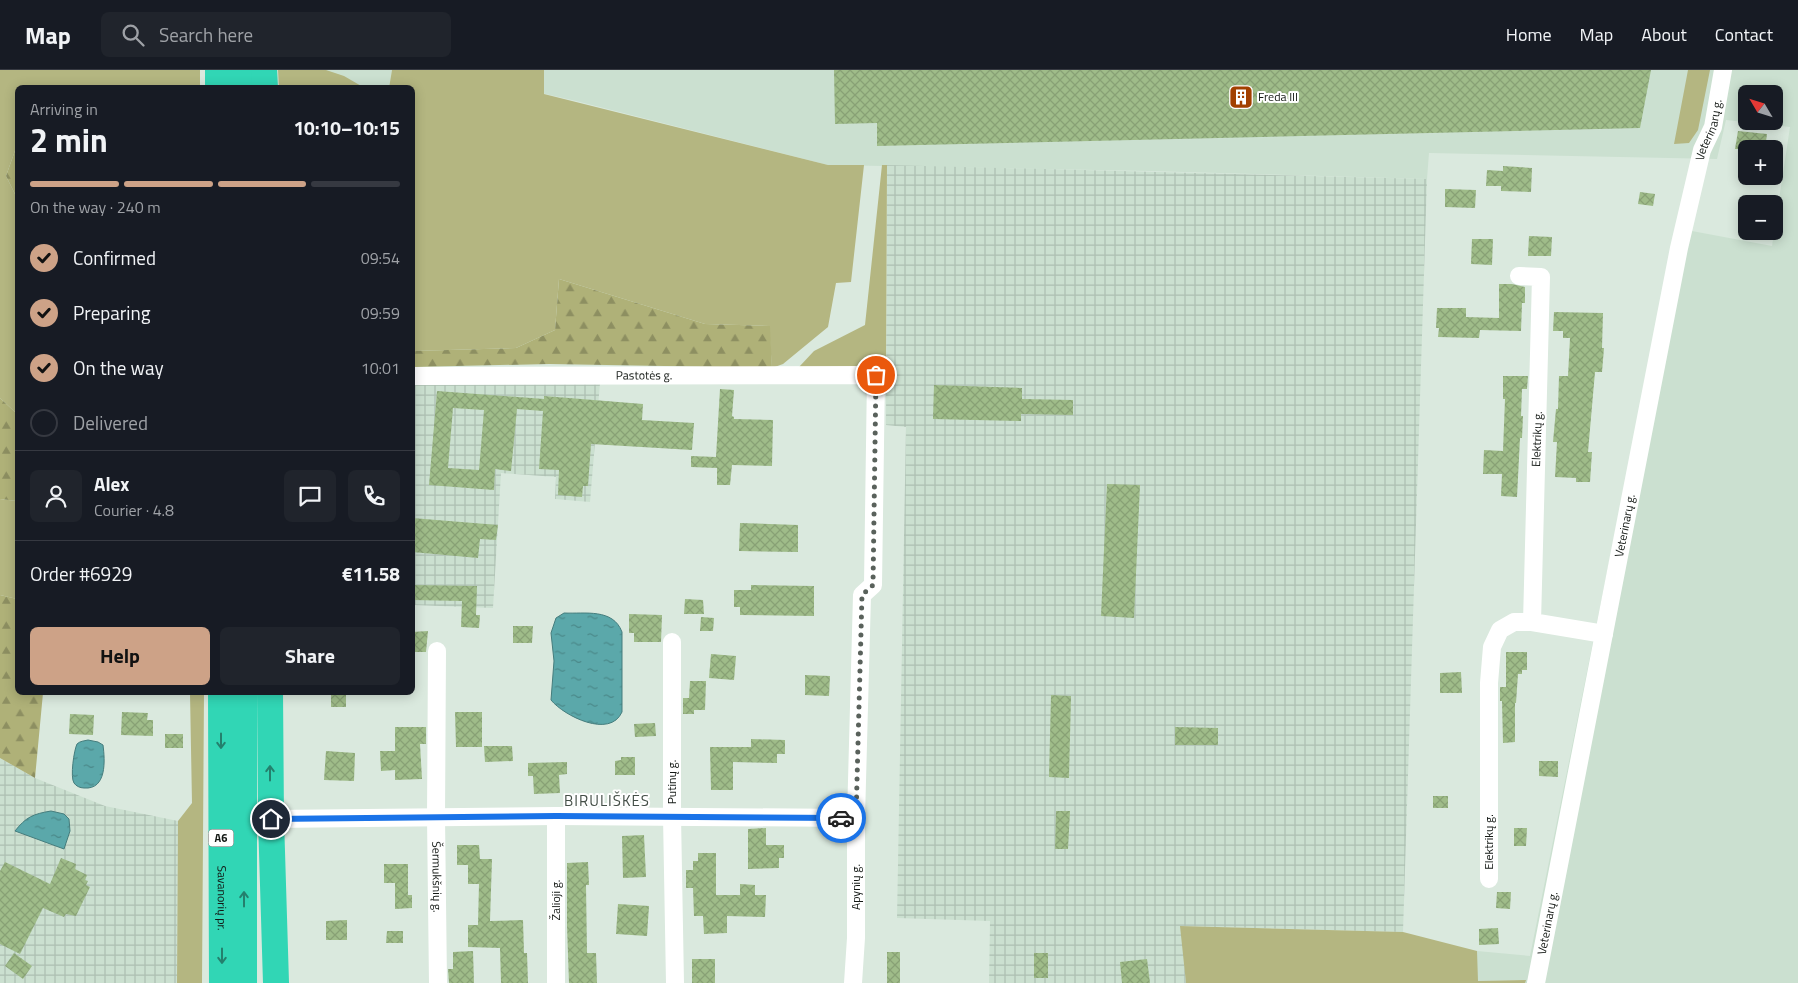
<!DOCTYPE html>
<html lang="en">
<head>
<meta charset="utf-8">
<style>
	:root { --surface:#171b24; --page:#20242c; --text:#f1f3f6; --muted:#9ea1a6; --line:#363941; --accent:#cda287 }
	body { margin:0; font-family:"Titillium Web",sans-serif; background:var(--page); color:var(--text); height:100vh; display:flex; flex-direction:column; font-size:19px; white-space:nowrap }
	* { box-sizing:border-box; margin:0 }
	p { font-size:16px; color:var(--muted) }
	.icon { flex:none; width:28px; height:28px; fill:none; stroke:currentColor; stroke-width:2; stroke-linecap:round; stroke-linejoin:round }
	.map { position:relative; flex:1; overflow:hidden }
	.details { position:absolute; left:15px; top:15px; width:400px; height:610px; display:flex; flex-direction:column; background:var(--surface); border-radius:8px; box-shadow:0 2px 12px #0003 }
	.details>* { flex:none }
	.needle { width:32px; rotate:308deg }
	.buttons { position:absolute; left:1738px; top:15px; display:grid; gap:10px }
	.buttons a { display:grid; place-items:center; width:45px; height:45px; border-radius:8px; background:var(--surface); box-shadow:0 2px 12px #0003; font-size:25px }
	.pin { position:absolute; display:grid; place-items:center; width:42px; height:42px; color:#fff; margin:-21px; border:2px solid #fff; border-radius:50%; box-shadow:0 1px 5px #0007 }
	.courier { position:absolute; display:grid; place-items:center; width:50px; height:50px; margin:-25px; border:4px solid #1a73e8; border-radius:50%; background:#fff; color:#222; box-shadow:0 1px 6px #0007 }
	.overview em { font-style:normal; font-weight:700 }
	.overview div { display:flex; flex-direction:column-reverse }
	.overview { display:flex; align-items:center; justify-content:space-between; height:85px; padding:0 15px }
	h1 { font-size:32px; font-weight:700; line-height:38px }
	.bar { display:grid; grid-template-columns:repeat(4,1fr); gap:8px 5px; align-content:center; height:60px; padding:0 15px }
	.bar i { height:6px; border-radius:4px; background:var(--line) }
	.bar .selected { background:var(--accent) }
	.bar p { grid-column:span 4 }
	.line { display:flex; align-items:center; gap:12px; padding:0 15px; border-top:1px solid var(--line) }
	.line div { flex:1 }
	.round { display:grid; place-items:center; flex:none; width:52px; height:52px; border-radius:8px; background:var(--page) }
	ol { padding:0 15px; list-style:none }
	li { display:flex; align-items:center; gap:15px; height:55px }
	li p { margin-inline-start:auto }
	li .icon { padding:5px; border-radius:50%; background:var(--accent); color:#111; stroke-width:4 }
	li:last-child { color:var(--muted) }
	li i { width:28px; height:28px; border:2px solid var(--line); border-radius:50% }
	.action { display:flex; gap:10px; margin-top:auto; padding:10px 15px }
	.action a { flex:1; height:58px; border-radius:8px; background:var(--accent); color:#111; font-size:20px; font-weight:700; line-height:58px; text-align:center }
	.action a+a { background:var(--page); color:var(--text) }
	header { display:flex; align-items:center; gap:30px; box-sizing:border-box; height:70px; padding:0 25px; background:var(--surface); border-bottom:1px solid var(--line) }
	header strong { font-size:24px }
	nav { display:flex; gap:28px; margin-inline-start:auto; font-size:18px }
	.search { width:350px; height:45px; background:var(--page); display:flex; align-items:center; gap:12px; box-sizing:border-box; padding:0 18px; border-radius:8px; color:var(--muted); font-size:19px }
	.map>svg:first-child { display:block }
	.built { fill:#cbe0d0; fill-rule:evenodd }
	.industrial { fill:url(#industrial-grid) }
	.grass { fill:#b4b681 }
	.forest { fill:url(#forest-firs) }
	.water { fill:url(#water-ripples); stroke:#457d7d }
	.building { fill:url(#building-cross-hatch); fill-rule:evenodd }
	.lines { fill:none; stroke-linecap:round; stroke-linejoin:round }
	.minor { stroke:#fff; stroke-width:18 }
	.highway { stroke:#31d6b5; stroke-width:26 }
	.oneway { stroke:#24806d }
	.done { stroke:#59615b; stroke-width:5; stroke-dasharray:0 9 }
	.route { stroke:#1a73e8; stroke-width:6 }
	.labels { text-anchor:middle; stroke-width:4; stroke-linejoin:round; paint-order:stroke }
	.shield { fill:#fff; stroke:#5a5d5a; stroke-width:1 }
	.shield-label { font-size:11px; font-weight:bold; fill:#131814 }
	.poi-label { font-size:12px; fill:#131814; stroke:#fff; text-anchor:start }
	.street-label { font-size:12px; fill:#131814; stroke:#fff }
	.quarter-label { font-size:15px; letter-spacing:1px; fill:#444f47; stroke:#fff }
</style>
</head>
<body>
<header>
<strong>Map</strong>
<div class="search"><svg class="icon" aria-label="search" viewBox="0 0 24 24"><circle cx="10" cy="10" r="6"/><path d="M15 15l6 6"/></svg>Search here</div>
<nav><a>Home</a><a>Map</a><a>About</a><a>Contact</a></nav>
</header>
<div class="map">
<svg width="1798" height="913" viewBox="0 0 1798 913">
	<defs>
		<pattern id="industrial-grid" width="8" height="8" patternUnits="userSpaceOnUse" patternTransform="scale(1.25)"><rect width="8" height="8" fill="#cbe0d0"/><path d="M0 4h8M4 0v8" fill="none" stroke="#adbfb2"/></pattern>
		<pattern id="forest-firs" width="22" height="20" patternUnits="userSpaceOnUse" patternTransform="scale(1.25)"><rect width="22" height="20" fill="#afb178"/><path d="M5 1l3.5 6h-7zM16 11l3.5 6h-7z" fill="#8d8f61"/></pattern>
		<pattern id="water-ripples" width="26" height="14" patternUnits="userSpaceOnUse" patternTransform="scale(1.25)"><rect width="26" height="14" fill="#5ba8aa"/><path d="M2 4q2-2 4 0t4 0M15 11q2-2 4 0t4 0" fill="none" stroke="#4a8889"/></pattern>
		<pattern id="building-cross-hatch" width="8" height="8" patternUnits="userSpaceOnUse" patternTransform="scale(1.25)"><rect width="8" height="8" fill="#9fbc89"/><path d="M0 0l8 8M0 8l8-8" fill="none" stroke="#88a175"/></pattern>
	</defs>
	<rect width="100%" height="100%" fill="#dae9de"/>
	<path class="built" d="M269 0H392L389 18 270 17Z
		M439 0H1798V913H1525V910L1477 911V881L1530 886 1676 158 1772 176 1790 57 1726 50 1717 89 1429 83 1427 109 1149 101 828 95 576 31ZM1746 24H1774V51H1746Z"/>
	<path class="industrial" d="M887 95 1427 109 1403 862 1181 856 1186 913H989L990 851 897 848 906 357 886 355Z
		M600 313 590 432 555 429 556 407 501 403 493 538 413 535V315Z
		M0 688 35 708 105 736 178 751 177 913H0Z"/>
	<path class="grass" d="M0 0H200V17L18 18 17 75 6 106 17 128V344L0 328Z
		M278 0H326L344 6 363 17H279Z
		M392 0H544V24L828 95H864L851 212 836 213 828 257 783 294 772 298 769 256 705 254 559 209 555 260 516 278 413 281 412 18H389Z
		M1688 0H1710L1698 60 1689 73 1674 74Z
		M882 95H887L886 297H799L814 281 865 255Z
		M0 429 17 431V529L0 525Z
		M190 623H204L202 913H177L178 751 192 733Z
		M1180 856 1403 862 1477 881 1478 911 1526 910 1525 913H1186Z"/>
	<path class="forest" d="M17 75 18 128H17L6 106Z
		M559 209 705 254 770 256 772 298 549 294 413 297 412 281 516 278 555 260Z
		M0 328 17 344V431L0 429Z
		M0 525 17 529 18 622 43 623 35 708 0 688Z"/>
	<path class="water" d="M564 543C585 544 613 538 622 562V642C610 669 564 646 551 630L554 591 551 563 556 548Z
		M88 670 98 672 103 675C105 690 107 720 84 718 80 718 76 716 74 713 70 707 74 680 77 674 80 671 84 671 88 670Z
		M51 741 64 744 69 749 70 761 64 779 15 761C26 747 33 744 51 741Z"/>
	<path class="building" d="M834 0H1651L1640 58 877 76V53L835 54Z
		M1738 61 1767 64 1765 79H1735Z
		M1503 96 1532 98 1531 122 1501 121V116H1486L1487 100 1503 101Z
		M1445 119 1476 120 1475 138 1445 137Z
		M1640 122 1655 124 1653 136 1638 134Z
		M1529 166 1552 167 1551 186H1528Z
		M1472 169H1493L1492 195 1471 194Z
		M1499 214H1512L1525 217V233H1522L1521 261 1480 260 1479 268 1438 267 1439 258H1436L1437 238H1466V247L1499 248Z
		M1554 242 1603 243 1602 278H1604L1602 302H1595L1588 382H1592L1590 412H1576V408L1555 407 1557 372H1553L1556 339H1558L1559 306H1568L1570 268H1563V261H1553Z
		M1503 306H1528L1527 319H1522L1521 346H1523L1522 368H1520L1517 427 1501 426 1502 404H1483L1484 380 1503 381 1505 329H1503Z
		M934 315 1022 318V329L1073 330V345L1021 344V351L933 349Z
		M720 319 734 320 732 346 734 347V349L773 350 772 396 732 395 730 415H717V398L691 397V386L716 387Z
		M437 321 544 329V326L643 334 642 350 694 353 692 380 591 374 588 416H583L582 427 558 425 559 400 539 399 543 341 517 339 511 401 495 399 494 420 429 415ZM453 338 484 340 479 400 448 398Z
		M1107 414 1140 415 1134 548 1101 546Z
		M412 448 498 455 496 470 480 469 478 488 412 482Z
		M740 453 798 455V482L739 481Z
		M412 515 477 516 476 545H480L479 558 461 557 462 531 412 530Z
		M751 515 814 516V546L740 545V537H734V520H751Z
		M685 529 703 530 704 544H684Z
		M629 544 662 545 661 572H634V563H629Z
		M701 547 714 548 713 561H700Z
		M513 556H533L532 573H513Z
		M428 561 426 582H412V562Z
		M1506 582H1527V600H1522V604H1518L1516 633H1515V672L1503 673 1502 631H1500V617H1506Z
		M711 584 736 586 734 610 709 608Z
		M1461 602 1462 623H1440V603Z
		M805 605 830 606 829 626 805 625Z
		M690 611H706L705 640H694V644H683V628H689Z
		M331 624 346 625V637H331Z
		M1051 625 1071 626 1069 708 1049 707Z
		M122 642 148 643 147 650H153V666L121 665Z
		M455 642H482V677H456Z
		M70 644 94 645 93 665 69 664Z
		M655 653 656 666 635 667 634 654Z
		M395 657H426V674H420L422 709 395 710V700L381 701 380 681H395Z
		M1175 657 1218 658V675H1175Z
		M165 664H183V678H165Z
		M751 669 785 670V684H777V693L733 692V720H711L710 677H751Z
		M484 676H512L513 691 485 692Z
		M326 681 355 683 354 711 324 710Z
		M621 687H635V705H615V691L621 690Z
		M1539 691H1558V707L1539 706Z
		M567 692V704L559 705 560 723 534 724 533 706H528V693Z
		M1433 726H1448V738H1433Z
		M1056 741H1070L1068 779H1055Z
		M766 758V775H784V788H779V798L748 799V759Z
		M1514 758H1527L1526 776H1514Z
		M644 765 646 807 623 808 622 766Z
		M457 775H479L480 789H492L490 851 523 850 524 883H527L528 913H501L500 878 468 877V855H478L479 814H468V795H457Z
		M698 783H716V825H740V814L755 815V825H766L765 847 727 846V863L704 864 703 846H694L693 818H686V800H693V791H698Z
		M61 788 76 794 75 799 87 805 85 810 88 811 86 815 90 817 76 846 66 844 64 847 43 838 20 884 0 874V801L5 792 50 814Z
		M588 792 589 815H586L587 883H596L597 913H569L567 856V793Z
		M384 794H408V825H412V838L395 839V813H384Z
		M1497 822H1511L1510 839 1496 838Z
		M618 834 649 836 647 866 616 864Z
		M347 850V870H326V851Z
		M1498 858 1499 874 1479 875V859Z
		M387 861H403V873H386Z
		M473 881 474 913H449L448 899H453V882Z
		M887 882H900V913H887Z
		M14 883 32 896 23 909 5 896Z
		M1034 883H1048V908H1034Z
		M692 889H715V913H692Z
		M1147 889 1150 913H1122L1120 892Z"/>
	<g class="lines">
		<g class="minor">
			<path d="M1519 206 1541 207 1532 552 1604 564"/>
			<path id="s1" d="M412 306 876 305 873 515 862 525 856 748V868L853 913"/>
			<path d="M672 572V746L675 913"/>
			<path id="s2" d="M437 581 436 747 438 913"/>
			<path d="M271 749 556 746 856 748"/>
			<path d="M1489 809V613L1492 577 1500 560 1514 552H1532"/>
			<path d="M556 913V746"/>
			<path id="s3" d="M1536 913 1679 178 1702 80 1713 57 1723 0"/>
		</g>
		<g class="highway">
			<path d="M218 0V18"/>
			<path d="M243 0V18"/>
			<path d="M264 0 265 18"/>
			<path id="s4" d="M221 622 222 913"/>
			<path d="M270 622 271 749 276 913"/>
			<path d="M244 913V622"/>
		</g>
	</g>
	<defs><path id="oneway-shaft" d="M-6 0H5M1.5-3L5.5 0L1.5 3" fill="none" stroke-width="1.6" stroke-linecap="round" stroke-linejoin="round" transform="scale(1.25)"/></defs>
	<g class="oneway">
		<use href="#oneway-shaft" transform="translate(221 671) rotate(90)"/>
		<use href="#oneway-shaft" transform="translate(270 703) rotate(-90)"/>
		<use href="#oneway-shaft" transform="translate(244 829) rotate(-90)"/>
		<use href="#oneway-shaft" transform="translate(222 886) rotate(90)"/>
	</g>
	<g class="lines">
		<path class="done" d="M841 748H856L862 525 873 515 876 305"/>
		<path class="route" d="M271 749 556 746 841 748"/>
	</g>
	<defs>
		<g id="building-square" transform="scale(1.25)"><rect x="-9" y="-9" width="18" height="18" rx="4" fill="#a24000" stroke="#fff"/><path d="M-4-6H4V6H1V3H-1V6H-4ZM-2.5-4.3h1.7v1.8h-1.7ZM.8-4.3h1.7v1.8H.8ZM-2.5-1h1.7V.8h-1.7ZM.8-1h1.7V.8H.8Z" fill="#fff"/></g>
	</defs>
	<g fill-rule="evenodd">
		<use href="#building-square" x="1241" y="27"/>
	</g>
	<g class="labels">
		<rect class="shield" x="208.5" y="759.5" width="25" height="17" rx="4"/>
		<g class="shield-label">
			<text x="221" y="772">A6</text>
		</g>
		<g class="poi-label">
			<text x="1258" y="31">Freda III</text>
		</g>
		<g class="street-label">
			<text dy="4" stroke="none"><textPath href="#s3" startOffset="871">Veterinarų g.</textPath></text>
			<text dy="4" stroke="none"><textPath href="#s1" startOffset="232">Pastotės g.</textPath></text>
			<text transform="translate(1537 369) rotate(-88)" y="4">Elektrikų g.</text>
			<text dy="4" stroke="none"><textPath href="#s3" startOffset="466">Veterinarų g.</textPath></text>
			<text transform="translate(672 712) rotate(-90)" y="4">Putinų g.</text>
			<text transform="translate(1489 772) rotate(-90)" y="4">Elektrikų g.</text>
			<text dy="4" stroke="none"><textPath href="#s2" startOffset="226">Šermukšnių g.</textPath></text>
			<text transform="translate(856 817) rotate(-90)" y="4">Apynių g.</text>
			<text dy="4" stroke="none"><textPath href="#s4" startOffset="206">Savanorių pr.</textPath></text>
			<text transform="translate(556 830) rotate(-90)" y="4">Žalioji g.</text>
			<text dy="4" stroke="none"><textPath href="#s3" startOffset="61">Veterinarų g.</textPath></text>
		</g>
		<g class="quarter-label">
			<text x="607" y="736">BIRULIŠKĖS</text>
		</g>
	</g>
</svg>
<div class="buttons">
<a><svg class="needle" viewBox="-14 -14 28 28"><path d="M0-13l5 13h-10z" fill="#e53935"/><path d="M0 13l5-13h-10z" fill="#9ea1a6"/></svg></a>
<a>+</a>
<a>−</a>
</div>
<div class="pin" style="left:876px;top:305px;background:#ea580c"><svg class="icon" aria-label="bag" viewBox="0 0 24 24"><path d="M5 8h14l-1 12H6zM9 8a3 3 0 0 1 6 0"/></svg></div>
<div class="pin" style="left:271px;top:749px;background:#1f2937"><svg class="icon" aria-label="home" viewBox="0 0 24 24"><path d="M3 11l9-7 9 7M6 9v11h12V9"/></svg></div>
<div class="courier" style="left:841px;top:748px"><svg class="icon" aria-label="car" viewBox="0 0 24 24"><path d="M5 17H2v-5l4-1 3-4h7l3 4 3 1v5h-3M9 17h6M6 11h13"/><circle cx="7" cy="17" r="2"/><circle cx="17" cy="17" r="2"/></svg></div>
<section class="details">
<div class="overview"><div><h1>2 min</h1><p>Arriving in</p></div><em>10:10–10:15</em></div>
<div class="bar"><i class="selected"></i><i class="selected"></i><i class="selected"></i><i></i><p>On the way · 240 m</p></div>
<ol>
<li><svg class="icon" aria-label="check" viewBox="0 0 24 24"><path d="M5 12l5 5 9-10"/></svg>Confirmed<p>09:54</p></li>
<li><svg class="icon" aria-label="check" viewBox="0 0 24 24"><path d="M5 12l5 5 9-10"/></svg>Preparing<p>09:59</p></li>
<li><svg class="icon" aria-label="check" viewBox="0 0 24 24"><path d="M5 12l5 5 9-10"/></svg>On the way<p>10:01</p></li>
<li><i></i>Delivered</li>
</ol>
<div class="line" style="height:90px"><a class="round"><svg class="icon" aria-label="person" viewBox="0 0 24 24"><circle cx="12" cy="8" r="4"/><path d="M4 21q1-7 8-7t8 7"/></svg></a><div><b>Alex</b><p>Courier · 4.8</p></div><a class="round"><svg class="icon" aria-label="chat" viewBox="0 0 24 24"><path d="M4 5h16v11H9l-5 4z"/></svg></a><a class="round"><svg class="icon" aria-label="phone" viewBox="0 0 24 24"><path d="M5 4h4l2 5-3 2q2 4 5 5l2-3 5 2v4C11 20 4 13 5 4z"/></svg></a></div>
<div class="line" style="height:65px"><div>Order #6929</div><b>€11.58</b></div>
<div class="action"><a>Help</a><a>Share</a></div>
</section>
</div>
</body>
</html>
